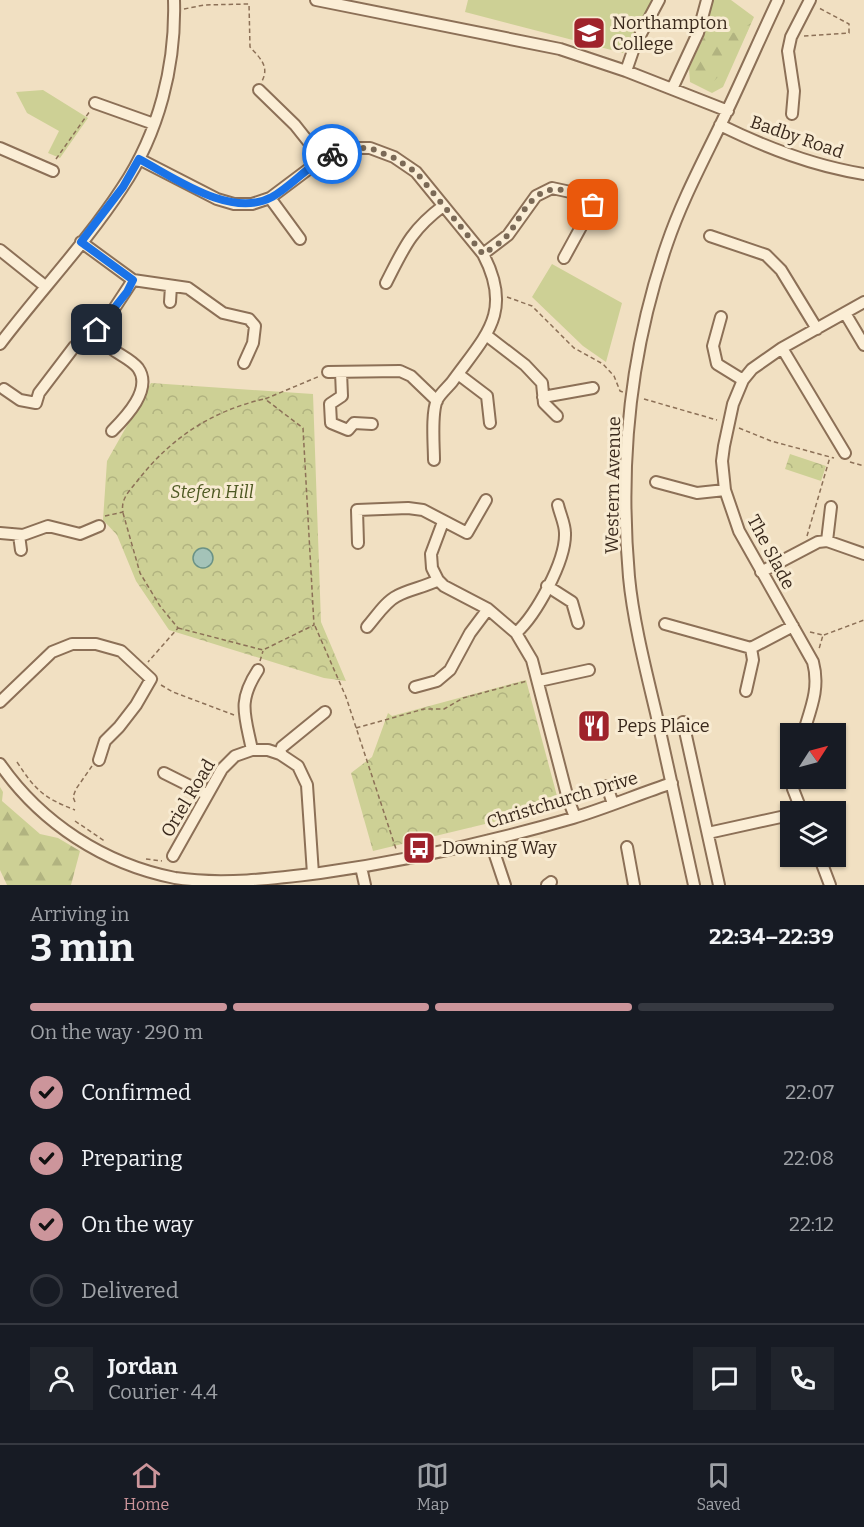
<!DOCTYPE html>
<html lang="en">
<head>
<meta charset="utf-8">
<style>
	:root { --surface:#171b24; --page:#20242c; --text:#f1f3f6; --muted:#9ea1a6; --line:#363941; --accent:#cc959b }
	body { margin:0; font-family:Bitter,serif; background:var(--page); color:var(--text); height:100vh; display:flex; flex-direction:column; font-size:22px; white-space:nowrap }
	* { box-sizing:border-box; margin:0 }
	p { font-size:20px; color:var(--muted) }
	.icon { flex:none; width:33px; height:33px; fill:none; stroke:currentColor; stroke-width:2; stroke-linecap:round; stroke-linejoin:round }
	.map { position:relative; height:885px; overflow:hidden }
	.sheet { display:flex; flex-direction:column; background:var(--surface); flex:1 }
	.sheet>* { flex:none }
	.needle { width:39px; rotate:54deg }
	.buttons { position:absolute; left:780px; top:723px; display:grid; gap:12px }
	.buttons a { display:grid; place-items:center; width:66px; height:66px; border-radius:0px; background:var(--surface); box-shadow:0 2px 4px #0004; font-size:30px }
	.pin { position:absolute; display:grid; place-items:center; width:51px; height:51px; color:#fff; margin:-26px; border-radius:12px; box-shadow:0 3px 9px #0006 }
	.courier { position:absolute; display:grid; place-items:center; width:60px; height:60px; margin:-30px; border:4px solid #1a73e8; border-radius:50%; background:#fff; color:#222; box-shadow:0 2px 8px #0007 }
	.head em { font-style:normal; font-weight:700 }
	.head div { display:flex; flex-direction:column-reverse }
	.head { display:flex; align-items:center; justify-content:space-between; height:102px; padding:0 30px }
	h1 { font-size:39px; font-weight:700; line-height:45px }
	.bar { display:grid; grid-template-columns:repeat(4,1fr); gap:9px 6px; align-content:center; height:72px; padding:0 30px }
	.bar i { height:8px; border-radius:4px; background:var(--line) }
	.bar .selected { background:var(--accent) }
	.bar p { grid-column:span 4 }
	.line { display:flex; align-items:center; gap:15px; padding:0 30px; border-top:2px solid var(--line) }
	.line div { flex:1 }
	.round { display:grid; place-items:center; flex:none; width:63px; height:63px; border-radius:0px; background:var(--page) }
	ol { padding:0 30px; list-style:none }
	li { display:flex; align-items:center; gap:18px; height:66px }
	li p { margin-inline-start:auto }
	li .icon { padding:6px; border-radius:50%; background:var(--accent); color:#111; stroke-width:4 }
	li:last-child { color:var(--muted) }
	li i { width:33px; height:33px; border:3px solid var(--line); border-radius:50% }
	.menu { display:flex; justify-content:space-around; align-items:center; height:84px; border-top:2px solid var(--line); background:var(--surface); font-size:16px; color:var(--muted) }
	.menu a { display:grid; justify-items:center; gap:3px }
	.menu .selected { color:var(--accent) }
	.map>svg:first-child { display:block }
	.grass { fill:#cdd095 }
	.forest { fill:url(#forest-firs) }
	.park { fill:url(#park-crowns) }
	.water { fill:#a4c3b8; stroke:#6a9286; stroke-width:1.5 }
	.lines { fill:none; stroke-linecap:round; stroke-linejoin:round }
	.minor-casing { stroke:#8c7057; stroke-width:14 }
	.path { stroke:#8c7057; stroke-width:1.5; stroke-dasharray:4.5 3; stroke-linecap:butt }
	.minor { stroke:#fbeed6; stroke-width:10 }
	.done { stroke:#7b6a57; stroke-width:6; stroke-dasharray:0 10.8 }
	.route { stroke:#1a73e8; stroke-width:8 }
	.labels { text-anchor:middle; stroke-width:6; stroke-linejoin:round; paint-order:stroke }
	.poi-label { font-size:18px; fill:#3b2a1d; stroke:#f8ebd2; text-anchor:start }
	.street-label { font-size:18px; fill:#3b2a1d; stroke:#f8ebd2 }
	.park-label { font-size:18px; font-style:italic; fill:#4e5922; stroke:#f8ebd2 }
</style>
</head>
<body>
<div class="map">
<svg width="864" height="885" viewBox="0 0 864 885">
	<defs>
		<pattern id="forest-firs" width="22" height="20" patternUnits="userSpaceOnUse" patternTransform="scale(1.5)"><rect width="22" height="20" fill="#cdd095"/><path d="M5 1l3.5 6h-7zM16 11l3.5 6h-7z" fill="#b1b380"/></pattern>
		<pattern id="park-crowns" width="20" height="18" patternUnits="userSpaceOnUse" patternTransform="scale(1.5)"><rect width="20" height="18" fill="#cdd095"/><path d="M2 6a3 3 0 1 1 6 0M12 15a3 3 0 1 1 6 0" fill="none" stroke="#b1b380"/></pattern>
	</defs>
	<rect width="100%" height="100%" fill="#f1e0c2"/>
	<path class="grass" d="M468 0H653L623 53 465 12Z
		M712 0H731L754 17 723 87 712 93 690 82 689 69 703 39Z
		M43 90 88 118 60 158 48 153 59 131 27 113 16 92Z
		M552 264 622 303 606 362 583 346 532 297Z"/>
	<path class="forest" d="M715 22 724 32 737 33 751 23C741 46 731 65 713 82L695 78 689 69 703 39Z
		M0 787 3 792 2 801 40 834 58 838 80 851 71 885H7L0 870Z"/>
	<path class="park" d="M151 383 313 394 321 622 346 681 324 678 169 630 136 581 117 535 103 520 107 461Z
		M790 454 826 466 821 481 785 469Z
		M526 680 557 796 548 809 373 851 351 773 372 757 388 713 392 716Z"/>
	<path class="water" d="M193 558a10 10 0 1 1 20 0a10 10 0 1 1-20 0Z"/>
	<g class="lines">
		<g class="minor-casing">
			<path id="minor" d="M316 0 560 49 626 71 728 111
				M626 71 635 45 659 0
				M672 89 698 33 707 0
				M259 90 295 125 322 159
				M95 103 154 124
				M792 114 794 91 788 51 791 37 810 0
				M720 125C767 148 813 166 864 174
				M0 148 53 171
				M139 159 217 199 234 204H252L270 198 322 159 347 148H370L394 157 416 172 483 254C514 313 485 336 452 382 447 388 440 394 437 400 431 413 434 446 434 460
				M270 198 300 239
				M710 236 766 255 781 270 817 329
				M81 242 133 280 188 288 223 313 249 319 255 326 253 343 244 363
				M0 250 45 286
				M483 254 508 235 536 196 552 188 575 193 603 211
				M564 258 593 205
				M386 283C404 248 410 231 443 206
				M170 302 171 286
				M845 313 864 345
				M721 317 713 346 717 364 743 380
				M97 330C102 336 106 344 112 349 120 355 132 360 138 368 153 389 126 417 112 431
				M486 335 525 365 542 383 544 403 557 416
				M0 344C40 291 86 243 122 188 159 133 176 65 174 0
				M782 348 845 453
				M328 372 400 371 411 376 437 401
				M341 372 342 396 330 404 331 423 348 430 354 423 372 424
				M458 374 487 396 490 423
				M4 389 20 400 36 403 39 393 74 347 97 330 108 318 133 280
				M543 397 593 388
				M656 482 697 493 725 490
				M443 522 431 554 432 568 438 580 444 586 488 609 516 633 532 660 568 799 575 817
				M0 533 23 535 48 526 80 534 99 526
				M19 535 21 550
				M827 541 831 507
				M358 543 357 510 408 508 423 510 467 533 486 500
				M761 572 818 542 827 541 864 554
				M547 586 572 602 578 623
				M665 624 751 648 793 626
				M367 627C376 617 385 602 397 596 410 589 425 587 438 580
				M516 633C536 615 566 561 565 533 565 524 560 514 558 505
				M539 681 589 670
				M415 687 437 681 450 670 470 633 488 609
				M746 691 753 660 751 648
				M0 702 52 652 72 644H96L121 651 151 679 136 705 119 727 105 741 99 760
				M683 722 719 885
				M803 734C811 708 820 688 813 662L739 531 725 490 722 461 724 446 733 404 743 380 752 369 782 348 864 302
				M252 750C245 715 237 702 258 670
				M280 754 282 747 325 712
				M0 764C41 823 104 864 175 878 221 885 273 879 320 873 406 861 490 842 573 818 606 808 639 794 672 783
				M164 773 206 794
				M792 778 793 789 802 812
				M607 786 613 804
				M708 833 790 815
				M490 840 505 885
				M627 847 634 885
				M173 856 222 769 235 756 252 750H268L280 754 298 766 307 785 313 874
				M819 856 830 885
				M361 867 365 885
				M547 885 551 882
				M694 885C681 828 669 770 656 713 646 671 633 620 629 577 619 465 630 351 667 244 683 197 707 154 728 109 745 73 761 36 778 0"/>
		</g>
		<path class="path" d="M184 9 204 5 249 4 250 47C259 57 270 66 262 81
			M804 36 849 33V24L819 8
			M56 159 90 111
			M507 297 532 306 574 348 603 364 614 376 620 391 623 392
			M644 399 717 420
			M739 428 771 441 834 458
			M850 462 864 466
			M123 513 140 573 160 606 178 628 148 662
			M105 516 123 512C120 499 131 489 138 480 172 437 212 411 264 399
			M807 536 830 457
			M315 626 346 697 396 849
			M178 628 263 650 314 625 303 428 265 399 320 376
			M810 632 823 635 819 649
			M824 635 864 620
			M260 661 263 651
			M161 685 173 692 234 715
			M356 728 424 709H444L463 698 527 681
			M17 762C35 790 44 798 75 810
			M75 802 73 797 76 789 92 766
			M75 821 106 842
			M146 859 162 861"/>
		<use href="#minor" class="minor"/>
	</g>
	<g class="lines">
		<path class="done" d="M332 154 347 148H370L394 158 416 172 483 254C492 248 503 242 509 233 515 226 519 217 525 209 546 180 567 187 593 205"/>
		<path class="route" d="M97 330 127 292 133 280 81 242 123 187 139 159C175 178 231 219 272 197 293 185 309 164 332 154"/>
	</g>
	<defs>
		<g id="university-square" transform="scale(1.725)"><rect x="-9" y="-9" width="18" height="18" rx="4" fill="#9f232b" stroke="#f8ebd2"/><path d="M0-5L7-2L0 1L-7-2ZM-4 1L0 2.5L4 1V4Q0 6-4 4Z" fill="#fff"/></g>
		<g id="restaurant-square" transform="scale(1.725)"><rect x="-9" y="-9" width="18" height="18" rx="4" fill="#9f232b" stroke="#f8ebd2"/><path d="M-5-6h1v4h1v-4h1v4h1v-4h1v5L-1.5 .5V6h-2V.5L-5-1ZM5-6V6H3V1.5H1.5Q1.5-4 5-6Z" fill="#fff"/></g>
		<g id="bus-square" transform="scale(1.725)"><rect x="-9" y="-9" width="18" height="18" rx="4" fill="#9f232b" stroke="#f8ebd2"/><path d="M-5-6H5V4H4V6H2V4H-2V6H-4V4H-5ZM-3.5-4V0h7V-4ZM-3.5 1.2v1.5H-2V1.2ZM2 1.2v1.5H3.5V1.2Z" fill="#fff"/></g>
	</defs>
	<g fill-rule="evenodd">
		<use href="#university-square" x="589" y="33"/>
		<use href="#restaurant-square" x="594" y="726"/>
		<use href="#bus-square" x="419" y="848"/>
	</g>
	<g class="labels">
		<g class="poi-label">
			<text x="612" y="29">Northampton<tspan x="612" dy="21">College</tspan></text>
			<text x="617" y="732">Peps Plaice</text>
			<text x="442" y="854">Downing Way</text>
		</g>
		<g class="street-label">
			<text transform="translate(797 137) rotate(19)" y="6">Badby Road</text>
			<text transform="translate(613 485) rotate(-89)" y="6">Western Avenue</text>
			<text transform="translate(771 552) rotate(62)" y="6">The Slade</text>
			<text transform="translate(188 798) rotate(-59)" y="6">Oriel Road</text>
			<text transform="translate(562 800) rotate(-17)" y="6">Christchurch Drive</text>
		</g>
		<g class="park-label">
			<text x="212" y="498">Stefen Hill</text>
		</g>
	</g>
</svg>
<div class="buttons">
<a><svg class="needle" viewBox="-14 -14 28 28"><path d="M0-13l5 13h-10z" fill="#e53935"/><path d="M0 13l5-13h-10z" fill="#9ea1a6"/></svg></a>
<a><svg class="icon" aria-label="layers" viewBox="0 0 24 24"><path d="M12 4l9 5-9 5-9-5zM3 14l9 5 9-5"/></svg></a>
</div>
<div class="pin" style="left:593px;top:205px;background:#ea580c"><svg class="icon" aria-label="bag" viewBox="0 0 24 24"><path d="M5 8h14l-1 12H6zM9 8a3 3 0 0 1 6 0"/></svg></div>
<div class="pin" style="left:97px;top:330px;background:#1f2937"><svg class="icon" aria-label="home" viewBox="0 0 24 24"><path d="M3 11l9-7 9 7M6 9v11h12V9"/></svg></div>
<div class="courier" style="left:332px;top:154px"><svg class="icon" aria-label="bike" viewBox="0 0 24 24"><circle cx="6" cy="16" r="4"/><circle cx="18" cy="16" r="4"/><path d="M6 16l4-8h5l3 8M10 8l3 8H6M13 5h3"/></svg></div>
</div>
<section class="sheet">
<div class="head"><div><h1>3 min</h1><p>Arriving in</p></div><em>22:34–22:39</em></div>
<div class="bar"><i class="selected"></i><i class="selected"></i><i class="selected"></i><i></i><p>On the way · 290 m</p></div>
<ol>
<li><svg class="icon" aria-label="check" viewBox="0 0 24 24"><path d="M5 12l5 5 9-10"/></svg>Confirmed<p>22:07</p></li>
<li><svg class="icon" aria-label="check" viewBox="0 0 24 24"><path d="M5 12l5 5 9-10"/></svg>Preparing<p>22:08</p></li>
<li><svg class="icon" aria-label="check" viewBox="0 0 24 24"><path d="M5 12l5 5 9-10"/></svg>On the way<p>22:12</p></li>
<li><i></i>Delivered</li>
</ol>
<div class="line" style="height:108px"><a class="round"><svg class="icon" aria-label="person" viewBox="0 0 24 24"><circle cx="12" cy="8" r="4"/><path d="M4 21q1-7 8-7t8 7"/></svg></a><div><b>Jordan</b><p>Courier · 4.4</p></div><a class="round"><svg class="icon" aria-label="chat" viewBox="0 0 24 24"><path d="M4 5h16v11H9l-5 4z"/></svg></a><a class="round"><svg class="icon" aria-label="phone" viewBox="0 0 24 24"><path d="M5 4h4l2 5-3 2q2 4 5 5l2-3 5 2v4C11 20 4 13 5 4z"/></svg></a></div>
</section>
<nav class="menu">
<a class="selected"><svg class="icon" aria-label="home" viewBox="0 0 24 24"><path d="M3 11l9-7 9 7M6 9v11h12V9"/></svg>Home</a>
<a><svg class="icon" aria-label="map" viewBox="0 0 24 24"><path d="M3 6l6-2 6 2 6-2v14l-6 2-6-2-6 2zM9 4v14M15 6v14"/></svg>Map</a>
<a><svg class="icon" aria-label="saved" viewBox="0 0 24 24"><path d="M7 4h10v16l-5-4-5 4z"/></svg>Saved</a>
</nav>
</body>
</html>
